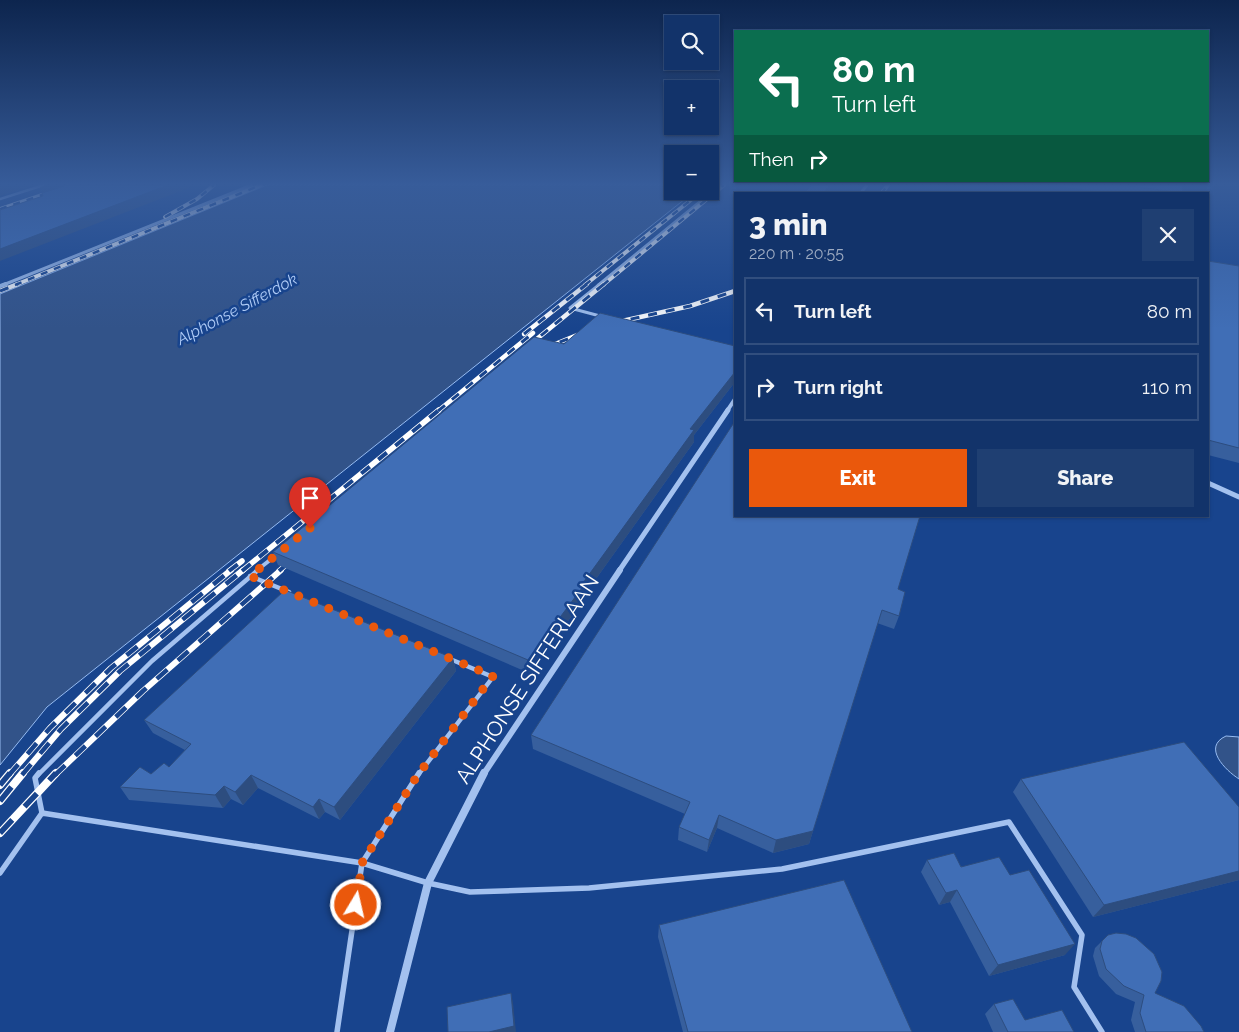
<!DOCTYPE html>
<meta charset="utf-8">
<style>
:root{--surface:#12336a;--page:#1f3f72;--text:#f1f3f6;--muted:#9caac1;--line:#314e7e;--accent:#ea580c}
body{margin:0;font-family:Raleway,sans-serif;background:var(--page);color:var(--text);height:100vh;display:flex;flex-direction:column;font-size:19px;white-space:nowrap}
*{box-sizing:border-box;margin:0}
p{font-size:16px;color:var(--muted)}
.icon{flex:none;width:28px;height:28px;fill:none;stroke:currentColor;stroke-width:2;stroke-linecap:round;stroke-linejoin:round}
.map{position:relative;flex:1;overflow:hidden}
.drawer{position:absolute;left:734px;top:192px;width:475px;height:325px;display:flex;flex-direction:column;background:var(--surface);border-radius:0px;box-shadow:0 1px 4px #0004,0 0 0 1px var(--line)}
.drawer>*{flex:none}
.banner{position:absolute;left:734px;top:30px;width:475px;height:152px;border-radius:0px;box-shadow:0 1px 4px #0004,0 0 0 1px var(--line);background:#0b6e4f;color:#fff;overflow:hidden}
.controls{position:absolute;left:664px;top:15px;display:grid;gap:10px}
.controls a{display:grid;place-items:center;width:55px;height:55px;border-radius:0px;background:var(--surface);box-shadow:0 1px 4px #0004,0 0 0 1px var(--line);font-size:25px}
.pin{position:absolute;display:grid;place-items:center;width:42px;height:42px;color:#fff;margin:-51px -21px;border-radius:50% 50% 50% 0;rotate:-45deg;box-shadow:0 0 5px #0007}
.pin .icon{rotate:45deg}
.me{position:absolute;width:55px;margin:-28px;rotate:9deg;stroke-linejoin:round;filter:drop-shadow(0 0 4px #0008)}
.turn{display:flex;align-items:center;gap:18px;height:105px;padding:0 15px;font-size:22px}
.turn .icon{width:65px;height:65px;stroke-width:2.5}
.turn b{display:block;font-size:35px;line-height:42px}
.then{display:flex;align-items:center;height:48px;padding:0 15px;background:#0003;gap:10px;font-size:19px}
.round{display:grid;place-items:center;flex:none;width:52px;height:52px;border-radius:0px;background:var(--page)}
.summary{display:flex;align-items:center;justify-content:space-between;height:85px;padding:0 15px}
h1{font-size:30px;font-weight:800;line-height:38px}
.cta{display:flex;gap:10px;margin-top:auto;padding:10px 15px}
.cta a{flex:1;height:58px;border-radius:0px;background:var(--accent);color:#fff;font-size:20px;font-weight:800;line-height:58px;text-align:center}
.cta a+a{background:var(--page);color:var(--text)}
ul{padding:0;list-style:none}
li{display:flex;align-items:center;gap:15px;height:68px;margin:0 10px 8px;padding:0 5px;border:2px solid var(--line);border-radius:0px}
li div{flex:1}
li b{display:block;font-size:19px}
li em{font-style:normal}
.map>svg:first-child{display:block}
.water{fill:#325389;stroke:#96bbf1}
.lines{fill:none;stroke-linecap:round;stroke-linejoin:round}
.service-far4{stroke:#a3c1ef;stroke-width:2.5}
.service-far3{stroke:#a3c1ef;stroke-width:3}
.service-far2{stroke:#a3c1ef;stroke-width:4}
.service-far1{stroke:#a3c1ef;stroke-width:4.5}
.service{stroke:#a3c1ef;stroke-width:5.5}
.minor-far4{stroke:#a3c1ef;stroke-width:3}
.minor-far3{stroke:#a3c1ef;stroke-width:4}
.minor-far2{stroke:#a3c1ef;stroke-width:5}
.minor-far1{stroke:#a3c1ef;stroke-width:6}
.minor{stroke:#a3c1ef;stroke-width:8}
.rail-far4-casing{stroke:#fff;stroke-width:4}
.rail-far3-casing{stroke:#fff;stroke-width:4.5}
.rail-far2-casing{stroke:#fff;stroke-width:5.5}
.rail-far1-casing{stroke:#fff;stroke-width:6}
.rail-casing{stroke:#fff;stroke-width:8}
.rail-far4{stroke:#18448d;stroke-width:2.5;stroke-dasharray:7;stroke-linecap:butt}
.rail-far3{stroke:#18448d;stroke-width:3;stroke-dasharray:9;stroke-linecap:butt}
.rail-far2{stroke:#18448d;stroke-width:4;stroke-dasharray:11;stroke-linecap:butt}
.rail-far1{stroke:#18448d;stroke-width:4.5;stroke-dasharray:14;stroke-linecap:butt}
.rail{stroke:#18448d;stroke-width:5.5;stroke-dasharray:18;stroke-linecap:butt}
.wall{fill:#375f9d}
.shaded-wall{fill:#2d4d7f}
.building{fill:#406eb6;stroke:#2d4d7f}
.route{stroke:#ea580c;stroke-width:9;stroke-dasharray:0 16.2}
.labels{text-anchor:middle;dominant-baseline:central;stroke-width:5;stroke-linejoin:round;paint-order:stroke}
.far-water-label{font-size:16px;font-style:italic;fill:#afcbf6;stroke:#18448d}
.near-street-label{font-size:21px;fill:#fff;stroke:#18448d}
</style>
<div class="map">
<svg width="1239" height="1032" viewBox="0 0 1239 1032">
<rect width="100%" height="100%" fill="#18448d"/>
<g class="water">
<polygon points="267,185 672,185 672,191 695,191 47,707 0,765 0,294"/>
<path d="M1226 736 1239 737V779C1225 770 1202 747 1226 736Z"/>
</g>
<g class="lines">
<g class="service-far4">
<polyline points="0,199 44,185"/>
<polyline points="598,285 720,185"/>
</g>
<polyline class="service-far3" points="600,284 570,308 600,316"/>
<polyline class="service-far2" points="256,571 279,553"/>
<g class="service-far1">
<polyline points="250,576 289,592"/>
<polyline points="38,775 152,661 258,570"/>
<polyline points="418,775 493,677 450,659"/>
</g>
<g class="service">
<polyline points="39,773 35,778 42,813"/>
<polyline points="0,873 42,813 362,863 428,883 470,892 589,888 782,869 1009,822 1082,935 1074,987 1102,1032"/>
<polyline points="337,1032 362,863 419,773"/>
</g>
<g class="minor-far4">
<polyline points="860,194 867,185"/>
<polyline points="3,285 252,185"/>
</g>
<g class="minor-far3">
<polyline points="0,286 6,284"/>
<polyline points="727,411 735,399"/>
</g>
<g class="minor-far2">
<polyline points="1208,483 1239,497"/>
<polyline points="619,571 728,410"/>
</g>
<polyline class="minor-far1" points="483,775 620,570"/>
<polyline class="minor" points="390,1032 428,883 484,773"/>
<g class="rail-far4-casing">
<g id="rail-far4">
<polyline points="881,194 888,185"/>
<polyline points="0,209 72,185"/>
<polyline points="165,217 197,199 214,185"/>
<polyline points="15,285 261,185"/>
<polyline points="585,285 702,191"/>
<polyline points="603,285 724,185"/>
</g>
</g>
<g class="rail-far3-casing">
<g id="rail-far3">
<polyline points="0,291 18,284"/>
<polyline points="613,323 690,306 735,291"/>
<polyline points="524,334 587,284"/>
<polyline points="527,347 604,284"/>
<polyline points="543,349 587,331"/>
<polyline points="438,411 533,333"/>
</g>
</g>
<g class="rail-far2-casing">
<g id="rail-far2">
<polyline points="229,571 242,561"/>
<polyline points="242,571 439,410"/>
<polyline points="279,571 294,558"/>
</g>
</g>
<g class="rail-far1-casing">
<g id="rail-far1">
<polyline points="9,775 50,728 111,668 231,570"/>
<polyline points="22,775 61,729 120,671 243,570"/>
<polyline points="55,775 143,691 281,570"/>
</g>
</g>
<g class="rail-casing">
<g id="rail">
<polyline points="0,785 10,773"/>
<polyline points="0,801 23,773"/>
<polyline points="0,833 56,773"/>
</g>
</g>
<use href="#rail-far4" class="rail-far4"/>
<use href="#rail-far3" class="rail-far3"/>
<use href="#rail-far2" class="rail-far2"/>
<use href="#rail-far1" class="rail-far1"/>
<use href="#rail" class="rail"/>
</g>
<g class="wall">
<polygon points="1053,185 1182,185 1182,194 1115,194"/>
<polygon points="1208,261 1239,266 1239,463 1208,455"/>
<polygon points="564,344 735,346 735,382 694,435 694,442 583,597 583,601 529,673 278,565 273,552"/>
<polygon points="898,589 899,616 894,629 877,623 809,844 773,853 717,828 707,852 678,840 679,827 685,814 533,749 531,735"/>
<polygon points="453,658 456,671 340,820 325,812 319,819 258,788 243,805 231,799 223,808 129,800 120,787 169,767 185,750 153,733 144,720"/>
<polygon points="1021,779 1239,807 1239,880 1093,917 1013,792"/>
<polygon points="927,860 1010,875 1065,955 989,976 950,902 939,905 921,872"/>
<polygon points="659,925 912,1032 683,1032 658,937"/>
<polygon points="1102,941 1155,993 1204,1032 1135,1032 1131,1020 1135,1002 1116,994 1099,976 1093,956 1095,948"/>
<polygon points="994,1004 1025,1020 1074,1032 993,1032 985,1014"/>
</g>
<g class="shaded-wall">
<polygon points="0,185 35,185 0,196"/>
<polygon points="46,185 78,185 44,196 40,187"/>
<polygon points="168,185 196,185 0,261 0,249"/>
<polygon points="830,185 832,185 830,192 829,194 822,194"/>
<polygon points="735,372 735,382 694,435 694,442 583,597 583,601 529,673 528,660 690,429"/>
<polygon points="453,658 456,671 340,820 334,807"/>
<polygon points="251,775 258,788 243,805 235,792"/>
<polygon points="224,786 231,799 223,808 215,795"/>
<polygon points="319,799 325,812 319,819 313,807"/>
<polygon points="719,815 717,828 707,852 709,840"/>
<polygon points="813,831 809,844 773,853 776,840"/>
<polygon points="1239,871 1239,880 1093,917 1104,905"/>
<polygon points="957,890 950,902 939,905 946,893"/>
<polygon points="1075,944 1065,955 989,976 998,965"/>
<polygon points="511,993 513,1003 516,1032 489,1032"/>
</g>
<g class="building">
<polygon points="67,185 168,185 0,249 0,210 43,196 42,193"/>
<polygon points="812,185 830,185 822,194 803,194"/>
<polygon points="1122,185 1182,185 1183,193"/>
<polygon points="792,192 802,194 791,194"/>
<polygon points="1208,261 1239,266 1239,448 1208,440"/>
<polygon points="600,313 735,346 735,372 690,429 694,430 580,587 582,588 528,660 273,552 534,337 564,344"/>
<polygon points="735,421 735,516 920,516 898,589 905,592 899,616 882,610 813,831 776,840 719,815 709,840 679,827 690,802 531,735"/>
<polygon points="285,590 453,658 334,807 319,799 313,807 251,775 235,792 224,786 215,795 120,787 140,767 151,774 164,763 169,767 191,744 144,720"/>
<polygon points="1184,742 1239,807 1239,871 1104,905 1021,779"/>
<polygon points="954,853 961,867 999,857 1010,875 1029,870 1075,944 998,965 957,890 946,893 927,860"/>
<polygon points="844,880 912,1032 688,1032 659,925"/>
<polygon points="1116,933 1126,934 1136,938 1154,954 1162,972 1161,981 1155,993 1184,1006 1201,1026 1204,1032 1146,1032 1140,1013 1144,995 1124,986 1106,969 1100,949 1102,941 1108,935"/>
<polygon points="511,993 514,1026 489,1032 448,1032 447,1007"/>
<polygon points="1013,999 1025,1020 1062,1010 1074,1032 1008,1032 994,1004"/>
</g>
<linearGradient id="sky" x2="0" y2="1"><stop stop-color="#0d254e"/><stop offset="0.56" stop-color="#375c9a"/><stop offset="1" stop-color="#375c9a" stop-opacity="0"/></linearGradient>
<rect width="1239" height="329" fill="url(#sky)"/>
<g class="lines">
<polyline class="route" points="310,528 250,576 493,676 417,776 362,863 356,905"/>
</g>
<g class="labels">
<g class="far-water-label">
<text transform="translate(237 309) rotate(-28)">Alphonse Sifferdok</text>
</g>
<g class="near-street-label">
<text transform="translate(527 679) rotate(-57)">ALPHONSE SIFFERLAAN</text>
</g>
</g>
</svg>
<div class="controls">
<a><svg class="icon" aria-label="search" viewBox="0 0 24 24"><circle cx="10" cy="10" r="6"/><path d="M15 15l6 6"/></svg></a>
<a>+</a>
<a>−</a>
</div>
<div class="pin" style="left:310px;top:528px;background:#d93025"><svg class="icon" aria-label="arrive" viewBox="0 0 24 24"><path d="M6 21V4h12l-3 4 3 4H6"/></svg></div>
<svg class="me" style="left:356px;top:905px" viewBox="-20 -20 40 40"><circle r="17" fill="#ea580c" stroke="#fff" stroke-width="3"/><path d="M0-11L8 9 0 5-8 9z" fill="#fff"/></svg>
<div class="banner">
<div class="turn"><svg class="icon" aria-label="left" viewBox="0 0 24 24"><path d="M17 20v-9H6M10 6l-5 5 5 5"/></svg><div><b>80 m</b>Turn left</div></div>
<div class="then">Then<svg class="icon" aria-label="right" viewBox="0 0 24 24"><path d="M7 20v-9h11M14 6l5 5-5 5"/></svg></div>
</div>
<section class="drawer">
<div class="summary"><div><h1>3 min</h1><p>220 m · 20:55</p></div><a class="round"><svg class="icon" aria-label="close" viewBox="0 0 24 24"><path d="M6 6l12 12M18 6L6 18"/></svg></a></div>
<ul>
<li><svg class="icon" aria-label="left" viewBox="0 0 24 24"><path d="M17 20v-9H6M10 6l-5 5 5 5"/></svg><div><b>Turn left</b></div><em>80 m</em></li>
<li><svg class="icon" aria-label="right" viewBox="0 0 24 24"><path d="M7 20v-9h11M14 6l5 5-5 5"/></svg><div><b>Turn right</b></div><em>110 m</em></li>
</ul>
<div class="cta"><a>Exit</a><a>Share</a></div>
</section>
</div>
